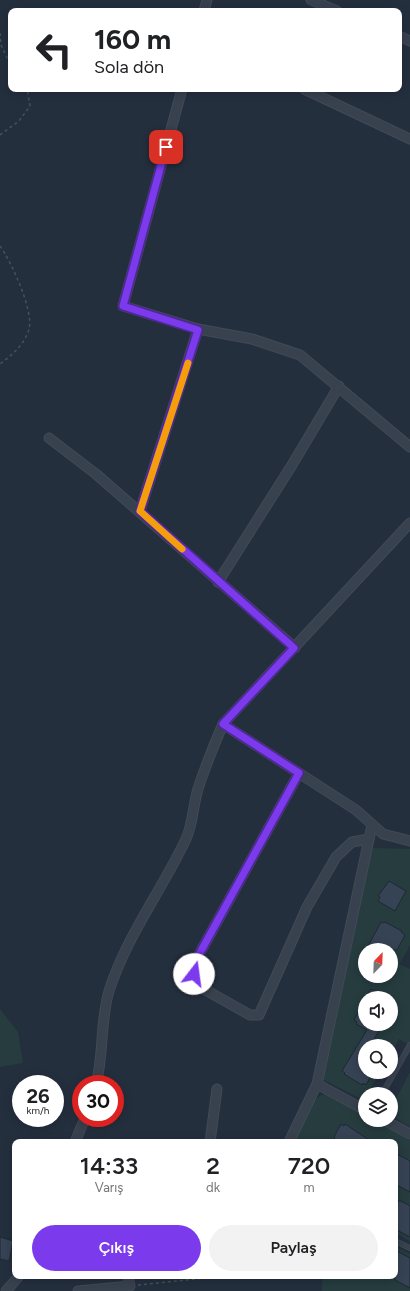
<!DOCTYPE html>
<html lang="tr">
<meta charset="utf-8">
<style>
:root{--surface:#fff;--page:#f2f2f2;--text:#202124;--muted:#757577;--accent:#7c3aed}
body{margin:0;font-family:Figtree,sans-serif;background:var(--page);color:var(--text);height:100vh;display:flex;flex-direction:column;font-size:15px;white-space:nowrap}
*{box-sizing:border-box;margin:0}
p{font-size:13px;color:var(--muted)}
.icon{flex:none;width:22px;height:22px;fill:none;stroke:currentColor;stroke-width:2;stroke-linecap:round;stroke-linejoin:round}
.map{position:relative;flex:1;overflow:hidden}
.drawer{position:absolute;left:12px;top:1139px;width:386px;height:140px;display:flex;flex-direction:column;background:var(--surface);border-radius:8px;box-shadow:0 2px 10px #0003}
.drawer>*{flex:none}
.top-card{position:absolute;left:8px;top:8px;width:394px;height:84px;border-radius:8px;box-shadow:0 2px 10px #0003;background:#fff;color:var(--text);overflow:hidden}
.needle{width:26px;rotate:23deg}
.tools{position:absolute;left:358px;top:943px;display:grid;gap:8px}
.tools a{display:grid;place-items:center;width:40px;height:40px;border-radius:50%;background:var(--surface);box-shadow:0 2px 10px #0003;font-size:20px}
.speed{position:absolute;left:12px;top:1075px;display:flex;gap:8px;font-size:20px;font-weight:700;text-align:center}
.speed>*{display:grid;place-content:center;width:52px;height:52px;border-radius:50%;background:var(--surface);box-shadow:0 2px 10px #0003;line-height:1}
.speed small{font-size:10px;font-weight:400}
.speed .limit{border:6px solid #d22;background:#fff;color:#111}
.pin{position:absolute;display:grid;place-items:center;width:34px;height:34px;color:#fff;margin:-17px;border-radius:8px;box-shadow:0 2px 6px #0006}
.me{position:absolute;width:44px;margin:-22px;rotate:15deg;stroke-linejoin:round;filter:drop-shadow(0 0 3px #0008)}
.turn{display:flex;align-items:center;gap:14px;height:84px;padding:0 20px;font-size:18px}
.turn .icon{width:52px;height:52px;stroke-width:2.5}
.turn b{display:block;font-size:28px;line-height:34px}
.eta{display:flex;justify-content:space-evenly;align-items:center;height:68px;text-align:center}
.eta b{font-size:24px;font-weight:600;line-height:28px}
.cta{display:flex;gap:8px;margin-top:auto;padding:8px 20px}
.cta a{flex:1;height:46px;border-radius:24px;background:var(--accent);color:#fff;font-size:16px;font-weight:600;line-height:46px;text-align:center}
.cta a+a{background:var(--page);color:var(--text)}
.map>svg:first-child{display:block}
.green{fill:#263c3f;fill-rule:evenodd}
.building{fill:#364354;stroke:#1f2835}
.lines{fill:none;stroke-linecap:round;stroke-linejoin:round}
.service-casing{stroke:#414a57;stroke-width:6}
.minor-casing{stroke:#414a57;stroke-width:11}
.path{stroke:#3f5557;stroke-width:1.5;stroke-dasharray:3 3;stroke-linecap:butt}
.service{stroke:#38414e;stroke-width:4.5}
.minor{stroke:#38414e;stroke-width:9}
.route-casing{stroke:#51269a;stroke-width:10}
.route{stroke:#7c3aed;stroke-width:7}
.slow{stroke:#f59e0b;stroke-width:7}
</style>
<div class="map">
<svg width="410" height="1291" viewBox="0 0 410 1291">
<rect width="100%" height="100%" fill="#242f3e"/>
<g class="green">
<path d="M371 848 410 849V945L400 964 410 969V1045L399 1039 391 1053V1046H365V1072H380L371 1087 379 1090 377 1094H365V1101L322 1079ZM365 950H391V976H365ZM365 998H391V1024H365Z"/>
<polygon points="0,1009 18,1032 23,1063 0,1067"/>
<polygon points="410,1072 410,1127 391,1115 391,1096 396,1099"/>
<path d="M325 1094 365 1115V1120H374L410 1140V1241L395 1233V1142H376L369 1138 367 1142H294C301 1127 308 1098 325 1094Z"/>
<polygon points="395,1246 410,1254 410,1291 322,1291 322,1276 395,1276"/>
</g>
<g class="building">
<polygon points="389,881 406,891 395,911 378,901 380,897 378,896"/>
<polygon points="381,922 383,923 385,922 402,931 401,932 405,935 397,950 366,950"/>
<polygon points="371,989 388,998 366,998"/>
<polygon points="365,1000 365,1024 383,1024 370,1046 365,1046 365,1072 373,1072 366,1085 363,1083 362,1085 344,1074 345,1073 342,1071 367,1030 356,1024 357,1022 354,1020"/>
<polygon points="341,1124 344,1126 345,1124 372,1142 333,1142 335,1138 334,1137"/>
<polygon points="395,1153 410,1161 410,1192 395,1184"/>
<polygon points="399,1200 410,1206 410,1237 395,1229 395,1201 398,1203"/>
<polygon points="0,1237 13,1241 9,1261 0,1259"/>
<polygon points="395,1250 410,1258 410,1288 395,1280"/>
</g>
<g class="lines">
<g class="service-casing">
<g id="service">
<polyline points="382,1094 410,1045"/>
<polyline points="395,1241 410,1248"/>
</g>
</g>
<g class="minor-casing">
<g id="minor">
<polyline points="311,0 337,11"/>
<polyline points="204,11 207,0"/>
<polyline points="399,36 410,41"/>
<polyline points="182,89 123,306 198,329"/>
<polyline points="304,89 410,139"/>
<polyline points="49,438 96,474 295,648"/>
<polyline points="140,511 198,329 252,339 300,355 410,447"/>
<polyline points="218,582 292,465 339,386"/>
<polyline points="223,724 356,810 383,834 410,841"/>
<polyline points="299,773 196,960 194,974 202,988 250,1015 259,1015 307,907 336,857 352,842 369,839"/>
<path d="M96 1084C104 1054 100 1021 109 991 126 937 162 890 186 839 193 824 193 805 198 789 205 767 214 745 223 724L410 523"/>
<polyline points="317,1084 365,1110"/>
<polyline points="384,1120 410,1134"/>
<polyline points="75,1142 85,1118"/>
<polyline points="210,1142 217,1089"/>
<polyline points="289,1142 317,1084 372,825"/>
<polyline points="6,1291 19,1276"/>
<polyline points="78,1291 130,1286 128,1276"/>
</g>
</g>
<g class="path">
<polyline points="0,33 1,45 11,66"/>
<polyline points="0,135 19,121 30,106 27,89"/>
<path d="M0 246C11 261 34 311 29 329 25 344 12 355 0 364"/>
<polyline points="138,1285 225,1276"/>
</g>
<use href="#service" class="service"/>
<use href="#minor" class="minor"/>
</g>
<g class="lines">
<g class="route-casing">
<polyline id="route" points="166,147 123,306 198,330 140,511 294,648 223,724 299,773 196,960 194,974"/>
</g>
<use href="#route" class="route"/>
<polyline class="slow" points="182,549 140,511 188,363"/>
</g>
</svg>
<div class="tools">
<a><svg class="needle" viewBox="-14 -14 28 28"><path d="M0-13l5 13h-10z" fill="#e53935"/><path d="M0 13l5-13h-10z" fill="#757577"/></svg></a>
<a><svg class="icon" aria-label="sound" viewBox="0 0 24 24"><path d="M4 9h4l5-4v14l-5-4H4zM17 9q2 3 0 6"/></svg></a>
<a><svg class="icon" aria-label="search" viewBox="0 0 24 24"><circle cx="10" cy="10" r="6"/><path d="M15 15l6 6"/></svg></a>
<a><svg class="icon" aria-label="layers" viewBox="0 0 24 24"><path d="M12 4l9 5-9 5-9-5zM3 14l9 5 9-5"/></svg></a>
</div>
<div class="speed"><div>26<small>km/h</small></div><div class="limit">30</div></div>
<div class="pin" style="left:166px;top:147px;background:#d93025"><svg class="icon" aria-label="arrive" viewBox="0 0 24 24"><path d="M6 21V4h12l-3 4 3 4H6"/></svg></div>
<svg class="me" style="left:194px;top:974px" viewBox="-20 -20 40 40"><circle r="19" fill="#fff"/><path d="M0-13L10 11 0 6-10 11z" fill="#7c3aed"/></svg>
<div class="top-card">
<div class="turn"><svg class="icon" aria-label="left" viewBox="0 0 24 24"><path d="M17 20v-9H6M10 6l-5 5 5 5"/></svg><div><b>160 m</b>Sola dön</div></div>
</div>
<section class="drawer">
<div class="eta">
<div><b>14:33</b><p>Varış</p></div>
<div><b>2</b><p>dk</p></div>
<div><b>720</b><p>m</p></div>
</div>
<div class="cta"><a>Çıkış</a><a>Paylaş</a></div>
</section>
</div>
